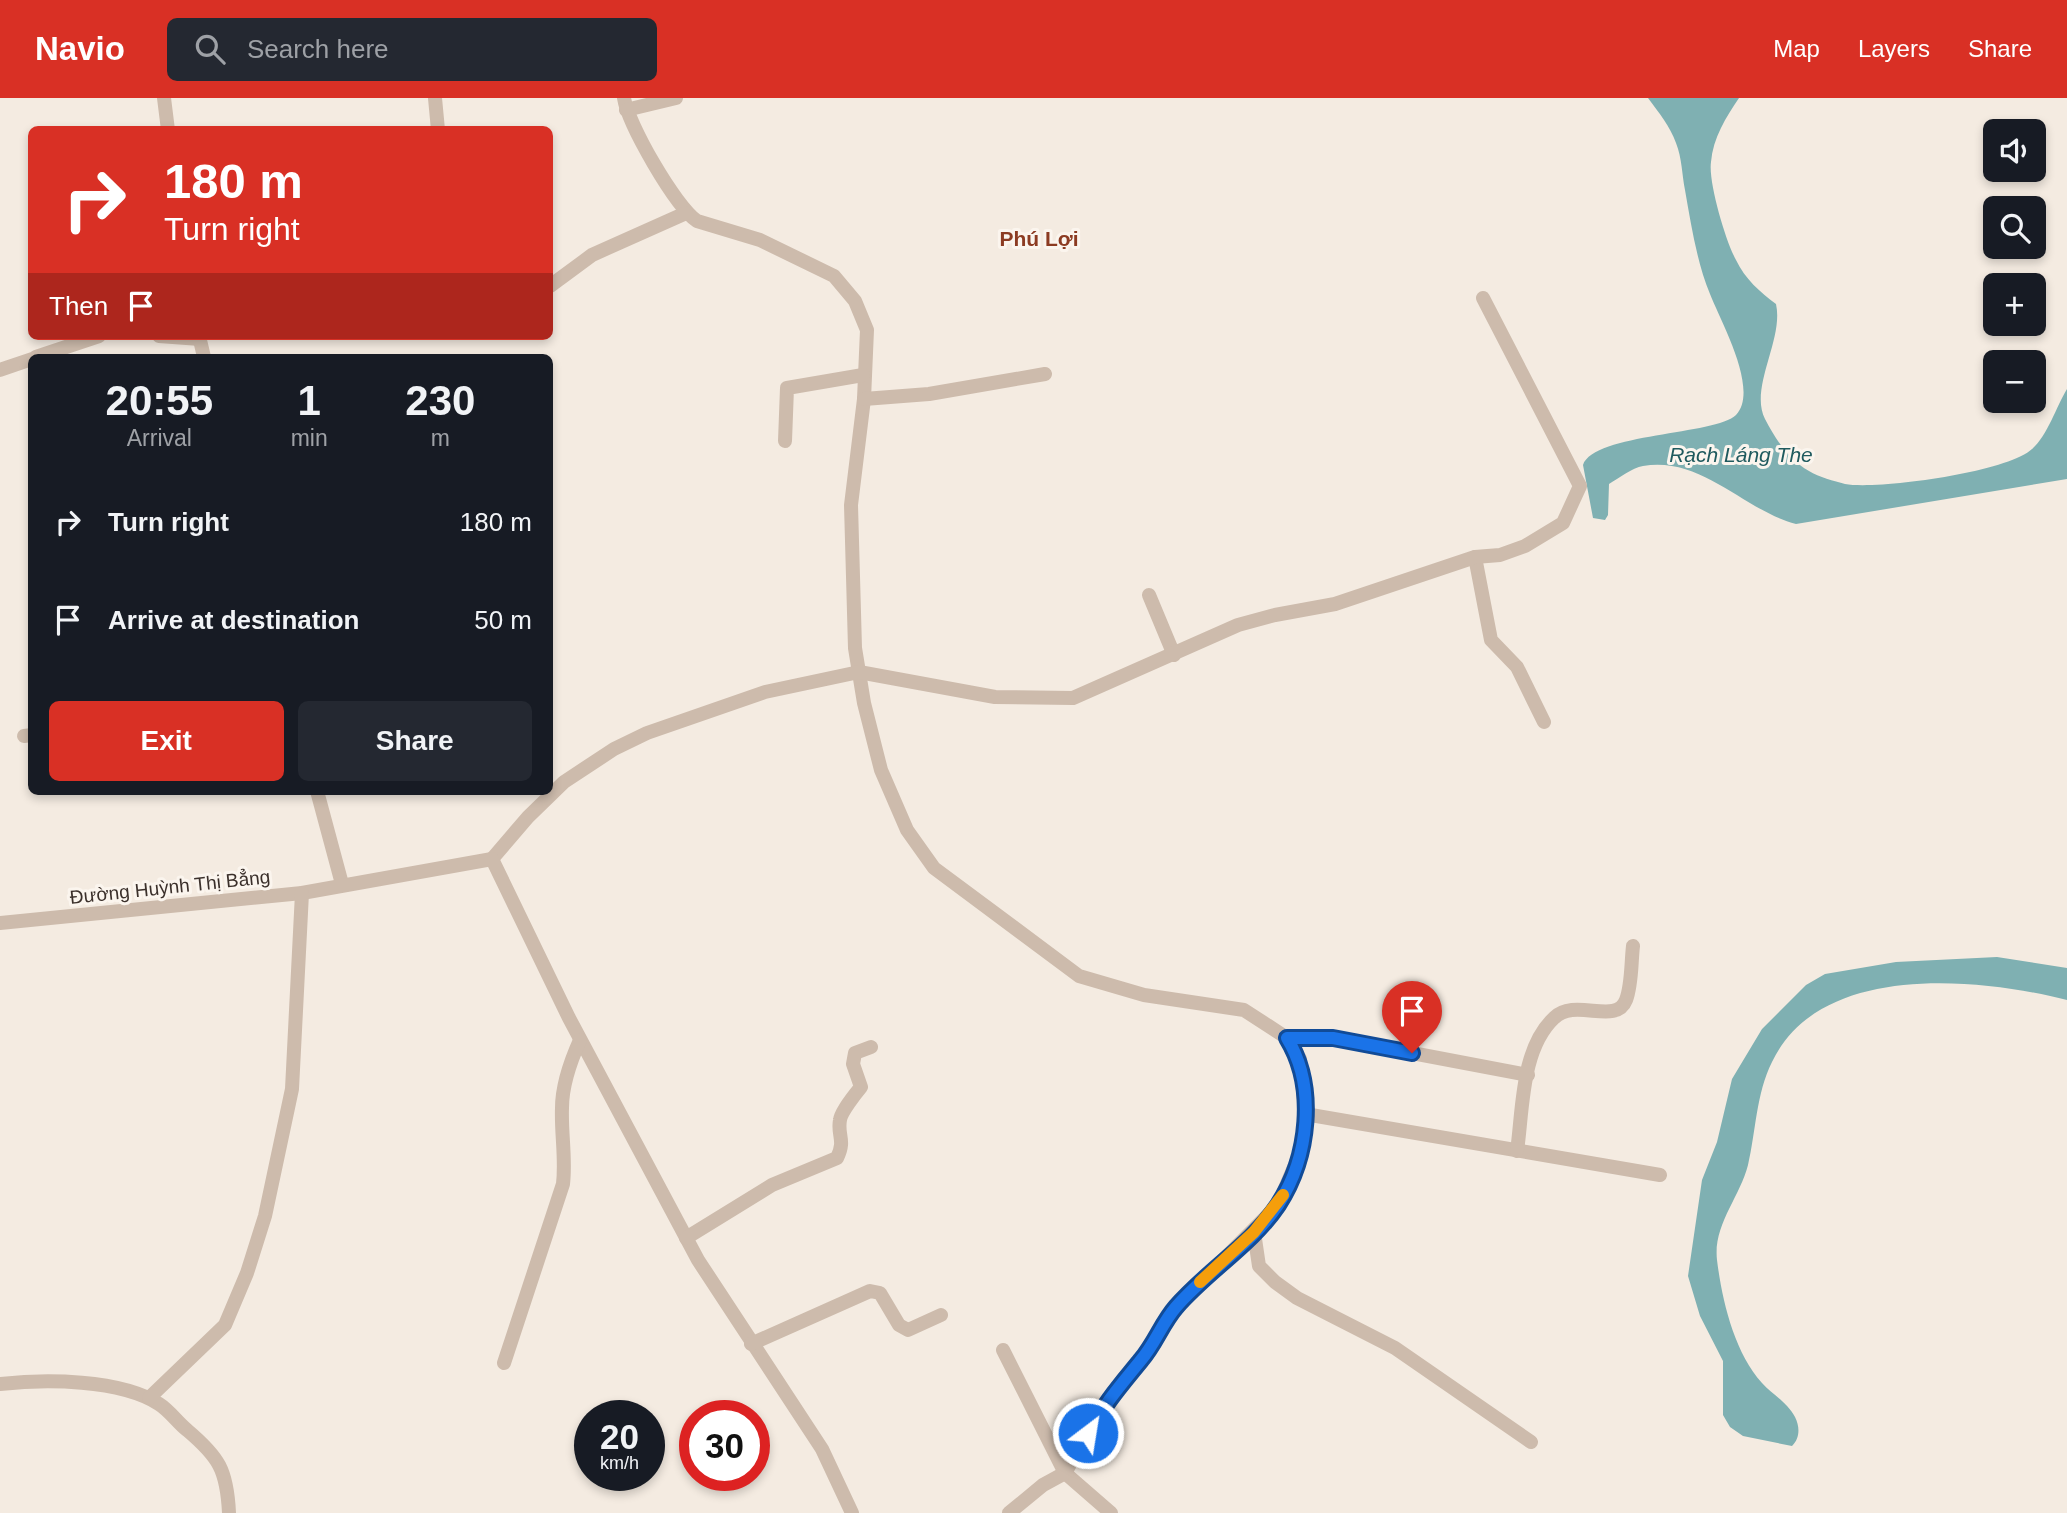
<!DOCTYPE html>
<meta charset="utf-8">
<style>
:root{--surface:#171b24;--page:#242831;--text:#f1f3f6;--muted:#9ea1a6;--accent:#d93025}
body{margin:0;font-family:Helvetica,sans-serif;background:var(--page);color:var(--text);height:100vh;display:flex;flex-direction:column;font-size:26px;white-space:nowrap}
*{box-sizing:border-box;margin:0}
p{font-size:23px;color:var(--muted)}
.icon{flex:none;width:38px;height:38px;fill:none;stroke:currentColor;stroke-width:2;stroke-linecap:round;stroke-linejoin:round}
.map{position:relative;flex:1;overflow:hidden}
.panel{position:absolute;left:28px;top:256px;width:525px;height:441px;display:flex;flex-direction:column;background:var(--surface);border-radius:10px;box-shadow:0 4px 10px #0003}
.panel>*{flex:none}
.hud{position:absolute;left:28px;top:28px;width:525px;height:214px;border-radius:10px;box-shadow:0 4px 10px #0003;background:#d93025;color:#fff;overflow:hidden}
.controls{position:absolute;left:1983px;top:21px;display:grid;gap:14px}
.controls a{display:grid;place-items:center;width:63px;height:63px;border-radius:10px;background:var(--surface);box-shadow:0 4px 10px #0003;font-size:35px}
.speed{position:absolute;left:574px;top:1302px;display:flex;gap:14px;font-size:35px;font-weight:700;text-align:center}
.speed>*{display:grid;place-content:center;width:91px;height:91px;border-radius:50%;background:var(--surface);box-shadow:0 4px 10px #0003;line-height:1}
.speed small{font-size:18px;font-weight:400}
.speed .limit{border:10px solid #d22;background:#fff;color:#111}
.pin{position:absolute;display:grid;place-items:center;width:60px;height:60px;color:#fff;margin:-72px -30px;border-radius:50% 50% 50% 0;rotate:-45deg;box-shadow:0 0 7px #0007}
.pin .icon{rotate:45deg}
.me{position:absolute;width:77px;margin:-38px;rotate:31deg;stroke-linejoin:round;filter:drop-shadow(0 0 5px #0008)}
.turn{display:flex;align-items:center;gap:24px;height:147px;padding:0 21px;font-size:32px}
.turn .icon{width:91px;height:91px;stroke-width:2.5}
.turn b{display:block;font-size:49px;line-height:60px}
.then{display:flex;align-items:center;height:66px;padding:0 21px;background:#0003;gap:14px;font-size:26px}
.eta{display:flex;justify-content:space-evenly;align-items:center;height:119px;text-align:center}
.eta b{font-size:42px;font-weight:800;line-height:49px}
.action{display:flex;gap:14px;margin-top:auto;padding:14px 21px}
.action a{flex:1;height:80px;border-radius:10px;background:var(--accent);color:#fff;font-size:28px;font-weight:800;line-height:80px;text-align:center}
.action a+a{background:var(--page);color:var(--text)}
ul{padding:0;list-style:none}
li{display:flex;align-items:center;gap:21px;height:98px;padding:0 21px}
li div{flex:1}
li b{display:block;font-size:26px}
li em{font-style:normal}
header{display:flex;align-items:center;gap:42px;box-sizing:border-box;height:98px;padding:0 35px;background:var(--accent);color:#fff}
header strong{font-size:33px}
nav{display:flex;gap:38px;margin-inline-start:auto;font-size:24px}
.search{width:490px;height:63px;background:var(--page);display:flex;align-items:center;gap:18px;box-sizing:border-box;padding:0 24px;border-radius:10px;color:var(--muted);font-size:26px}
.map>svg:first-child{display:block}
.water{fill:#7fb0b2}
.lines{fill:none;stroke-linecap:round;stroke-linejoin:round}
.street{stroke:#cdbbac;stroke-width:14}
.route-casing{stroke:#114b97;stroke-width:18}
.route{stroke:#1a73e8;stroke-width:12}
.slow{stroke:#f59e0b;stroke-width:12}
.labels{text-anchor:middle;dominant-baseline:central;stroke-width:6;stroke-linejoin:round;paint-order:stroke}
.street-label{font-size:19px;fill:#3b302b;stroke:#fbf5ee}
.neighbourhood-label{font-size:21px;font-weight:bold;fill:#8c3b22;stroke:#fbf5ee}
.water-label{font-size:21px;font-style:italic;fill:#1f5a5e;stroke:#fbf5ee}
</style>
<header>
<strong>Navio</strong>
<div class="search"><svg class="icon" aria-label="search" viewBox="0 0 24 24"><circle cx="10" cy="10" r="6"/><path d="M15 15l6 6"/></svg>Search here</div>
<nav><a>Map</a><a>Layers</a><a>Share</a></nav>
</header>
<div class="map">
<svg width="2067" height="1415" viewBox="0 0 2067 1415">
<rect width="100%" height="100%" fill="#f4ebe1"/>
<g class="water">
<path d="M1648 0H1739C1726 19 1713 40 1711 64 1708 84 1726 144 1736 162 1745 181 1760 194 1776 206 1784 241 1749 290 1765 321 1776 342 1789 362 1809 373 1819 379 1834 383 1845 386 1878 392 2008 374 2032 351 2048 337 2056 309 2067 291V381L1796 426C1743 412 1702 358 1643 368 1632 370 1619 380 1609 386L1608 417 1605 422 1593 420 1583 367C1594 335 1716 337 1736 317 1760 292 1720 222 1710 196 1697 165 1691 126 1685 92 1682 77 1682 60 1676 45 1670 28 1659 15 1648 0Z"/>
<path d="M1997 859 2067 870V902C1980 880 1820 863 1772 964 1756 996 1756 1033 1748 1067 1740 1099 1713 1127 1717 1162 1722 1202 1734 1254 1762 1285 1773 1297 1787 1304 1795 1319 1800 1329 1800 1340 1792 1348L1743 1338 1730 1329 1723 1317V1263L1700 1218 1688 1178 1702 1082 1717 1044 1732 981 1762 931 1806 887 1825 876 1896 864Z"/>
</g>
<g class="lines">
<g class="street">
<polyline points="164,0 168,32"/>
<polyline points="435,0 438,32"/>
<path d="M624 0C628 26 675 108 697 123L760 142 834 178 855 203 867 232 864 301 851 407 855 550 864 605 881 672 907 732 934 770 1079 878 1144 897 1244 912 1287 940H1333L1528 977"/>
<polyline points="626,12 676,0"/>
<polyline points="550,188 592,157 686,115"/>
<polyline points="159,238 200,241"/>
<polyline points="199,238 204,259"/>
<polyline points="36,259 99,238"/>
<polyline points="0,272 32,261"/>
<polyline points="864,301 929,296 1045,276"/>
<polyline points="785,343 787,290 863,277"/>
<polyline points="1475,459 1491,542 1517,569 1544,624"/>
<polyline points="1149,497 1174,557"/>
<polyline points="24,638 32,637"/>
<polyline points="317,693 342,786"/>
<polyline points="492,761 528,719 564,684 614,651 647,635 765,594 859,574 995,599 1073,600 1238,527 1275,517 1335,506 1475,459 1500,457 1525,448 1563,425 1580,388 1483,200"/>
<polyline points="0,825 302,795 492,761 569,920 698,1162 822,1351 852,1415"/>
<polyline points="1305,1016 1660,1077"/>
<path d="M1517 1053C1523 1011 1521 951 1554 920 1575 899 1616 928 1626 902 1632 886 1631 865 1633 848"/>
<polyline points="1254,1134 1259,1168 1275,1184 1297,1200 1395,1250 1531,1344"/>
<path d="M686 1140 772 1087 837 1060C846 1042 837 1037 840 1022 841 1014 856 995 861 989L853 966 855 955 871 949"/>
<polyline points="751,1246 870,1193 880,1195 899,1227 908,1232 941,1217"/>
<polyline points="1003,1252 1065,1375 1111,1415"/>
<path d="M504 1265 563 1086C566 1060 561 1036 562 1010 562 988 571 962 580 942"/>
<path d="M0 1286C45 1281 120 1281 159 1306 170 1313 177 1324 187 1332 219 1359 227 1372 229 1415"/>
<polyline points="149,1300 225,1227 247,1175 265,1118 292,991 302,795"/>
<polyline points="1009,1415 1043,1387 1065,1375 1099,1315 1123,1281 1142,1262 1174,1211 1278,1107 1303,1048 1305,1016 1300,961 1287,940"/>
</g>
</g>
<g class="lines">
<g class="route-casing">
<path id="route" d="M1088 1335C1105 1305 1120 1288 1141 1262 1155 1246 1162 1225 1176 1209 1207 1173 1252 1146 1278 1107 1309 1059 1317 989 1287 940H1333L1412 955"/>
</g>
<use href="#route" class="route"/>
<polyline class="slow" points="1200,1184 1254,1134 1283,1097"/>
</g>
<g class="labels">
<g class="street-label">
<text transform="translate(170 789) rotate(-6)">Đường Huỳnh Thị Bẳng</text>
</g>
<g class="neighbourhood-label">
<text x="1039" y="140">Phú Lợi</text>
</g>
<g class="water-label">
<text x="1741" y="356">Rạch Láng The</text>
</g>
</g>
</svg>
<div class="controls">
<a><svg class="icon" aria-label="sound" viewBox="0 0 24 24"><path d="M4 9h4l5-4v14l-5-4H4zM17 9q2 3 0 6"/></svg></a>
<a><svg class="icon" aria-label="search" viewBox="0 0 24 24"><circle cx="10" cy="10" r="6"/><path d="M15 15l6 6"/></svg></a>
<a>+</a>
<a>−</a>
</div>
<div class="speed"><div>20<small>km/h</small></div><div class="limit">30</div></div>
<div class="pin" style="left:1412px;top:955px;background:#d93025"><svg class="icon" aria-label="arrive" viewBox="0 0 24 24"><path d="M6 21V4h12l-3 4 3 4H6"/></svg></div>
<svg class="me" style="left:1088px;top:1335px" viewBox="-20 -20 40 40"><circle r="17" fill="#1a73e8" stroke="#fff" stroke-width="3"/><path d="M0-11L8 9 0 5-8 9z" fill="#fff"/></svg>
<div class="hud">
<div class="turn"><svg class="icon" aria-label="right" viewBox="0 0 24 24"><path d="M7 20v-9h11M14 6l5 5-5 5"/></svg><div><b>180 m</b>Turn right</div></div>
<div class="then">Then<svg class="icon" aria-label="arrive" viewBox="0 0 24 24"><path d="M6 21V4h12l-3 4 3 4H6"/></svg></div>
</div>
<section class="panel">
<div class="eta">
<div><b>20:55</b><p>Arrival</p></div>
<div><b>1</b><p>min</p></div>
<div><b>230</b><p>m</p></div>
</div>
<ul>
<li><svg class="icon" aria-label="right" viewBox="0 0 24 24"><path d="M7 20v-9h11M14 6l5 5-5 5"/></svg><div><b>Turn right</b></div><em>180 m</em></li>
<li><svg class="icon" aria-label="arrive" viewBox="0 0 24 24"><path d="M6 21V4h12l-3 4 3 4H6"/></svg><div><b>Arrive at destination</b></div><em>50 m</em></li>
</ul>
<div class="action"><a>Exit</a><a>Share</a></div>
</section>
</div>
